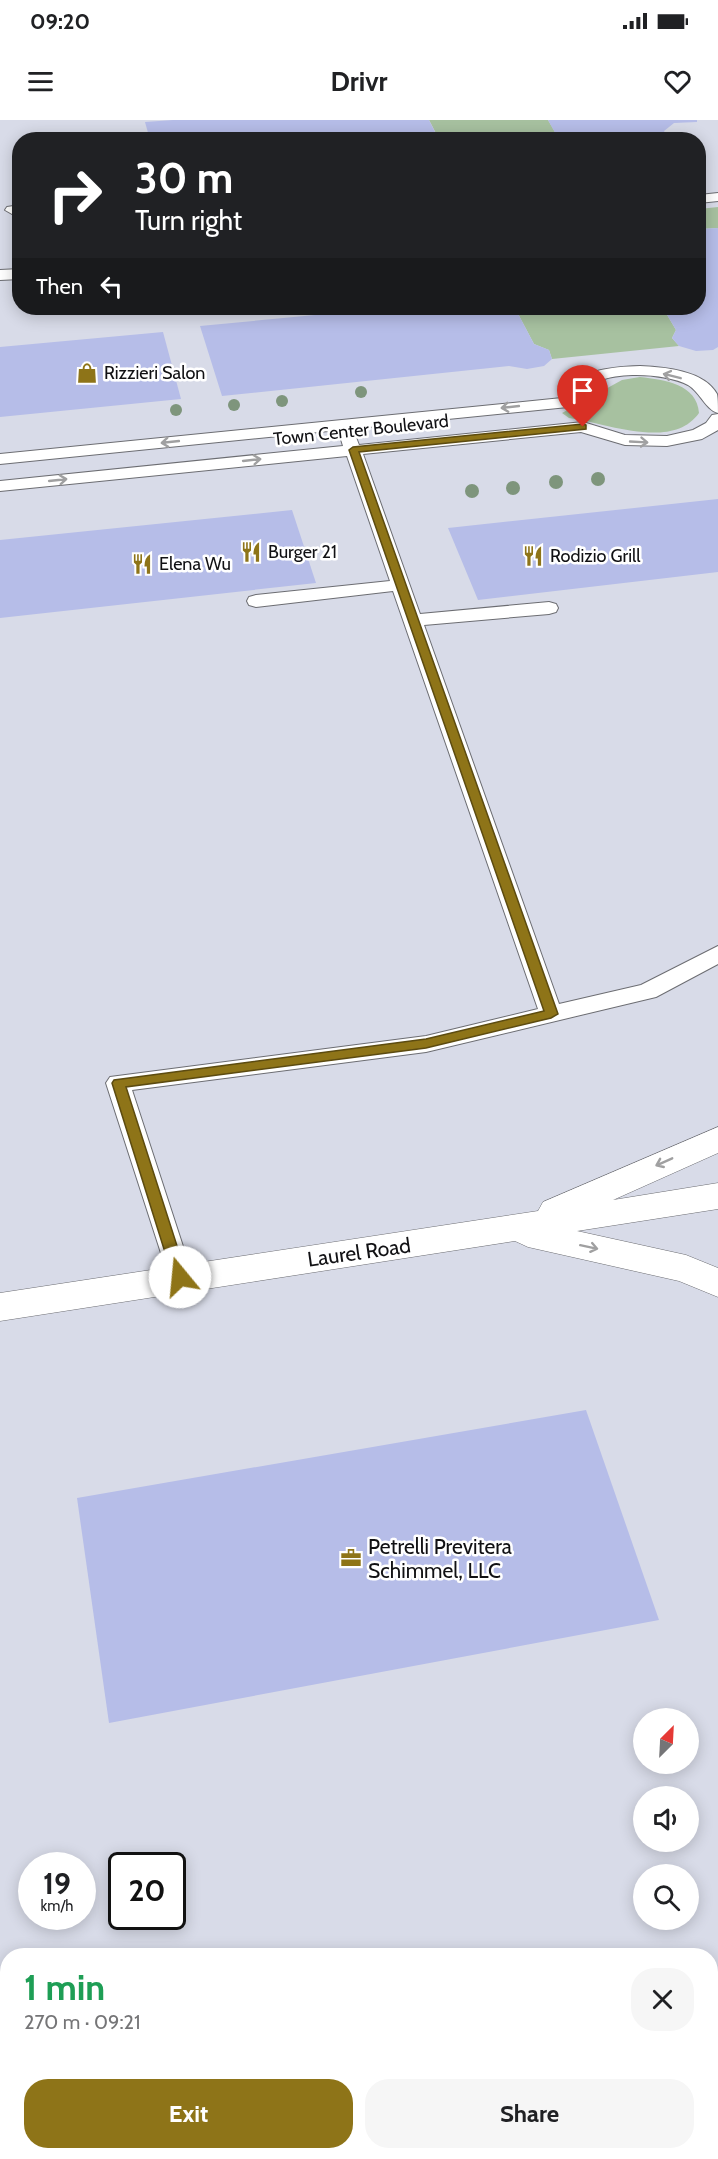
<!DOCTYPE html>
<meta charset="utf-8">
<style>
:root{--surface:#fff;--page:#f6f6f6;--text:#202124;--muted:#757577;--accent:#8e7418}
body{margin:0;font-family:Cabin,sans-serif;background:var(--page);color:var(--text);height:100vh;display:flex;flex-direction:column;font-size:22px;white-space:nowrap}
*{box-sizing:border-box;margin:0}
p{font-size:20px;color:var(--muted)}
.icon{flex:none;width:33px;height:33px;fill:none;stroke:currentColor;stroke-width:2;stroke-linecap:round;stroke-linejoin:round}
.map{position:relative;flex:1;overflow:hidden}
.panel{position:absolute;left:0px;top:1828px;width:718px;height:212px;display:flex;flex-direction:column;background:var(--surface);border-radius:24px 24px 0 0;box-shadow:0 3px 15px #0003}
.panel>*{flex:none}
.hud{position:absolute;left:12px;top:12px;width:694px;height:183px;border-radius:24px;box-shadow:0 3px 15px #0003;background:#202124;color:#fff;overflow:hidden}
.needle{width:39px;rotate:24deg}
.buttons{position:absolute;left:633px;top:1588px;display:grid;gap:12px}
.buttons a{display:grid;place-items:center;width:66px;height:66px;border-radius:50%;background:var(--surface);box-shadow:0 3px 15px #0003;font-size:30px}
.speed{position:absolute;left:18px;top:1732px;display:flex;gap:12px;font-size:30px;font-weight:700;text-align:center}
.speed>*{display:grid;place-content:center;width:78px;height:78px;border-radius:50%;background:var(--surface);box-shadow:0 3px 15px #0003;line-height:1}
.speed small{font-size:15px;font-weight:400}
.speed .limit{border:3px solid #111;border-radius:9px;background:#fff;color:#111}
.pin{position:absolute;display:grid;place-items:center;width:51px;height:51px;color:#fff;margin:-62px -26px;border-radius:50% 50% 50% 0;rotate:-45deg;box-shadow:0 0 6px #0007}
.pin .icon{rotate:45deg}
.me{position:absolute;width:66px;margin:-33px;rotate:343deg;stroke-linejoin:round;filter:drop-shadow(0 0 4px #0008)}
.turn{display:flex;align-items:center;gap:21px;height:126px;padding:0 24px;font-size:27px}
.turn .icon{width:78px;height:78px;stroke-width:2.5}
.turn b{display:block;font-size:42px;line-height:51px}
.then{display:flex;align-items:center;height:57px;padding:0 24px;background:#0003;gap:12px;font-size:22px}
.round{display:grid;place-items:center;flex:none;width:63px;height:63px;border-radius:24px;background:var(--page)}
.overview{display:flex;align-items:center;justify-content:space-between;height:102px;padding:0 24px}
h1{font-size:36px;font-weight:700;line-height:45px;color:#1e9e55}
.cta{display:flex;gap:12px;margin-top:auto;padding:12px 24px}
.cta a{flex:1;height:69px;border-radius:24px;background:var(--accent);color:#fff;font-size:24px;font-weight:700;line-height:69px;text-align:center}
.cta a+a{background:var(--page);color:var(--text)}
.status{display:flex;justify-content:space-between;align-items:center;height:42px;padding:0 30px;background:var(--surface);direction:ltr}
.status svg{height:16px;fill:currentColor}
header{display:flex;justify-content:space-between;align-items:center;height:78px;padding:0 24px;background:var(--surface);font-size:27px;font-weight:700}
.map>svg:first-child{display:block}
.built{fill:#d8dbe8;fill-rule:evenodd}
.green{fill:#a7c1a0}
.building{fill:#b6bde8}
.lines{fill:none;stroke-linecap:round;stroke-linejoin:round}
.lane-casing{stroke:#6c6d72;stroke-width:2}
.secondary-casing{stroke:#6c6d72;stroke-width:1}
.lane{fill:#fff;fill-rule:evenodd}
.secondary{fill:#fff;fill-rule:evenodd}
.tree{fill:#7e957c}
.oneway{stroke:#a0a0a1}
.route{fill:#8e7418;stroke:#5c4b10;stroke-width:1.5}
.labels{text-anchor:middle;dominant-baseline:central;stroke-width:5;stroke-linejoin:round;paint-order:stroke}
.far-poi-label{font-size:18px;fill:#111114;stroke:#fff;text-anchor:start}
.far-street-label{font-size:18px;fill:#111114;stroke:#fff}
.street-label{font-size:21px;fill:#111114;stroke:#fff}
.poi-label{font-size:21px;fill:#111114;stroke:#fff;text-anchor:start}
</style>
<div class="status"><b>09:20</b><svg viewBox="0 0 49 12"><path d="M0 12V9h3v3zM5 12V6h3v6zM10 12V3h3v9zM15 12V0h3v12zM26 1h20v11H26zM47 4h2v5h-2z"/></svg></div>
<header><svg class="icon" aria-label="menu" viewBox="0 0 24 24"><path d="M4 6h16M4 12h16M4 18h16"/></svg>Drivr<svg class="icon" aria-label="heart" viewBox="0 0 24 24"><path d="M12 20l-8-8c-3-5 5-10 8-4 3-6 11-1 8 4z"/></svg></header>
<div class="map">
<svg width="718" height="2039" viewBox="0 0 718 2039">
<rect width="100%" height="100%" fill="#e5e6ed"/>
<path class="built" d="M0 0H718V2039H0ZM20 20H699V188H20ZM644 1599H688V1644H644ZM644 1677H688V1722H644ZM32 1746H82V1797H32ZM122 1746H172V1797H122ZM644 1755H688V1800H644ZM8 1836H711V2032H8Z"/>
<g class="green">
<polygon points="429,0 548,0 559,19 439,19"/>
<polygon points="718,87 718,108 699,109 699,89"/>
<polygon points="515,188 663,188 676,210 672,218 679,226 552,239 549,230 534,224"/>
<path d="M640 257C665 260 697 264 699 293 672 331 607 303 569 298L562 293 622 260Z"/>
</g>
<g class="building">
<polygon points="173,0 429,0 439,20 150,20 145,2"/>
<polygon points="548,0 697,0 697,2 674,3 664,11 669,20 559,20"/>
<polygon points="718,108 718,227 713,230 696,231 679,226 672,218 676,210 663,188 699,188 699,109"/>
<polygon points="389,188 515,188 534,224 549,230 552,239 544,246 527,249 509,246 222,276 200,206"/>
<polygon points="163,212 181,279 0,297 0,227"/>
<polygon points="718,379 718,452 478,480 448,408"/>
<polygon points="292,390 316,463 0,498 0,420"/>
<polygon points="586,1290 659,1500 109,1603 77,1378"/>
</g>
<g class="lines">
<g class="lane-casing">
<g id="lane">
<polygon points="718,73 718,81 699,83 699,75"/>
<polygon points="20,85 20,93 12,94 5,90 7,87"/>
<polygon points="20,149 20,159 0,160 0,150"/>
<path d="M640 246C663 247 704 250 717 274 718 279 718 287 718 293 706 290 700 272 688 265 664 252 599 249 580 273 578 277 576 282 574 286L568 287 0 344V334L562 278C575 249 612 247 640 246Z"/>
<polygon points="718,294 718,310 702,319 667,326 625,325 581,312 363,334 420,494 549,482 556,484 558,488 556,492 549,494 424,505 559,884 641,865 718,826 718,844 656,877 426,932 132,970 193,1157 189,1164 180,1167 171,1164 106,963 110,957 426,916 538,889 393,471 256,487 249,485 247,481 249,477 256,475 390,461 347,336 0,371 0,361 343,326 340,316 348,311 354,312 359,325 583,302 625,315 667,316 693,310 706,303 712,295"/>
</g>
</g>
<g class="secondary-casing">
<polygon id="secondary" points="718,1007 718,1033 613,1080 718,1063 718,1089 577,1111 686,1135 718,1148 718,1177 679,1161 528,1127 515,1121 0,1201 0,1173 538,1091 543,1082"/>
</g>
<use href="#lane" class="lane"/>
<use href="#secondary" class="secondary"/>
</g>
<g class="tree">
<circle cx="361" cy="272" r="6"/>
<circle cx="282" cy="281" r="6"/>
<circle cx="234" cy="285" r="6"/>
<circle cx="176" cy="290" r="6"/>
<circle cx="598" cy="359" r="7"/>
<circle cx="556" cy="362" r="7"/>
<circle cx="513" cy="368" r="7"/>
<circle cx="472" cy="371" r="7"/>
</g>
<defs><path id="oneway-shaft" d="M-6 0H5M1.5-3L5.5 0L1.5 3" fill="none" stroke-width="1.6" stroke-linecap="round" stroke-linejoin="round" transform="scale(1.5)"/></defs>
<g class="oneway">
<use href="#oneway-shaft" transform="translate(672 256) rotate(-166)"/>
<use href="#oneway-shaft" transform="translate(510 287) rotate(174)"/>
<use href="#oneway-shaft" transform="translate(170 322) rotate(174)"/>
<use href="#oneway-shaft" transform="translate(639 322) rotate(3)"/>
<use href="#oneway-shaft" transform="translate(252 340) rotate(-6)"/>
<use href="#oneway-shaft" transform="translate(58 360) rotate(-6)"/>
<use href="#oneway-shaft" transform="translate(664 1042) rotate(156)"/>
<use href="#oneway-shaft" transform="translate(589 1127) rotate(12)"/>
</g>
<polygon class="route" points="583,304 586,305 586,309 359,332 558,894 551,898 426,928 126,967 187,1157 185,1161 174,1161 112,963 114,960 426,919 544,891 349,330 353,327"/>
<defs>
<g id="shop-bare" transform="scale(1.62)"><path d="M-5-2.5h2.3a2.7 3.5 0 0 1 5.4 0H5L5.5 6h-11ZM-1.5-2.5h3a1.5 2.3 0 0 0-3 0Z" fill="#8e7418" stroke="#fff" stroke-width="2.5" paint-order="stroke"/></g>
<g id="restaurant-bare" transform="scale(1.62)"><path d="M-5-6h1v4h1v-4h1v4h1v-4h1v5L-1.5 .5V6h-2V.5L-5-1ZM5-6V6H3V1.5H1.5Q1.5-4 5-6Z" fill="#8e7418" stroke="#fff" stroke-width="2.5" paint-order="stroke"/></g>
<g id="office-bare" transform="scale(1.62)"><path d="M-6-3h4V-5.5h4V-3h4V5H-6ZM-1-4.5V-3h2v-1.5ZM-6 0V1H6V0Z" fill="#8e7418" stroke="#fff" stroke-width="2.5" paint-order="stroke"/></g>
</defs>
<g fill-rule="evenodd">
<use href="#shop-bare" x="87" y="253"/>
<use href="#restaurant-bare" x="251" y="432"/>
<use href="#restaurant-bare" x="533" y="436"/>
<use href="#restaurant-bare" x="142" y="444"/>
<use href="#office-bare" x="351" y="1438"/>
</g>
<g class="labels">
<g class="far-poi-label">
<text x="104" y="253">Rizzieri Salon</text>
<text x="268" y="432">Burger 21</text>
<text x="550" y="436">Rodizio Grill</text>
<text x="159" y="444">Elena Wu</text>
</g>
<g class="far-street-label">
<text transform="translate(361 310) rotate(-6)">Town Center Boulevard</text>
</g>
<g class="street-label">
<text transform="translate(359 1132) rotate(-8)">Laurel Road</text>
</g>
<g class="poi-label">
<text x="368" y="1426">Petrelli Previtera<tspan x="368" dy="24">Schimmel, LLC</tspan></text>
</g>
</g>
</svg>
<div class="buttons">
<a><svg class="needle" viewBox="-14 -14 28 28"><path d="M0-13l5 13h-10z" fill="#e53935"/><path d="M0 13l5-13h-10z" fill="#757577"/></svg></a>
<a><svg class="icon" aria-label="sound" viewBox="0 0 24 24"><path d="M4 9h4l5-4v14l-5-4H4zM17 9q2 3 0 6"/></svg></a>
<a><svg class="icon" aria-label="search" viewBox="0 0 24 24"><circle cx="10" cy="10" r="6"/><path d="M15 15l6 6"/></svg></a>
</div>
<div class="speed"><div>19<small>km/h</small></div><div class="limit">20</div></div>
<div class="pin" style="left:583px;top:307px;background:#d93025"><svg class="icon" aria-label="arrive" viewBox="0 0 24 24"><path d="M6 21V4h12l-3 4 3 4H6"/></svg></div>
<svg class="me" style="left:180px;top:1157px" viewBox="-20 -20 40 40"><circle r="19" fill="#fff"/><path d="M0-13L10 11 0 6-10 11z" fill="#8e7418"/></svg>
<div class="hud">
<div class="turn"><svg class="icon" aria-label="right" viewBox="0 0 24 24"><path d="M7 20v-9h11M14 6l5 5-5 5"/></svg><div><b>30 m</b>Turn right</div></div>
<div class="then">Then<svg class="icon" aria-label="left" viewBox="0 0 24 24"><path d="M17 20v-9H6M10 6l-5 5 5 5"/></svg></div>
</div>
<section class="panel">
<div class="overview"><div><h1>1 min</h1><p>270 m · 09:21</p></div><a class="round"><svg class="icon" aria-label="close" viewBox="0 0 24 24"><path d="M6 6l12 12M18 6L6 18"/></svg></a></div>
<div class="cta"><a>Exit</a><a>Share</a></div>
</section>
</div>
